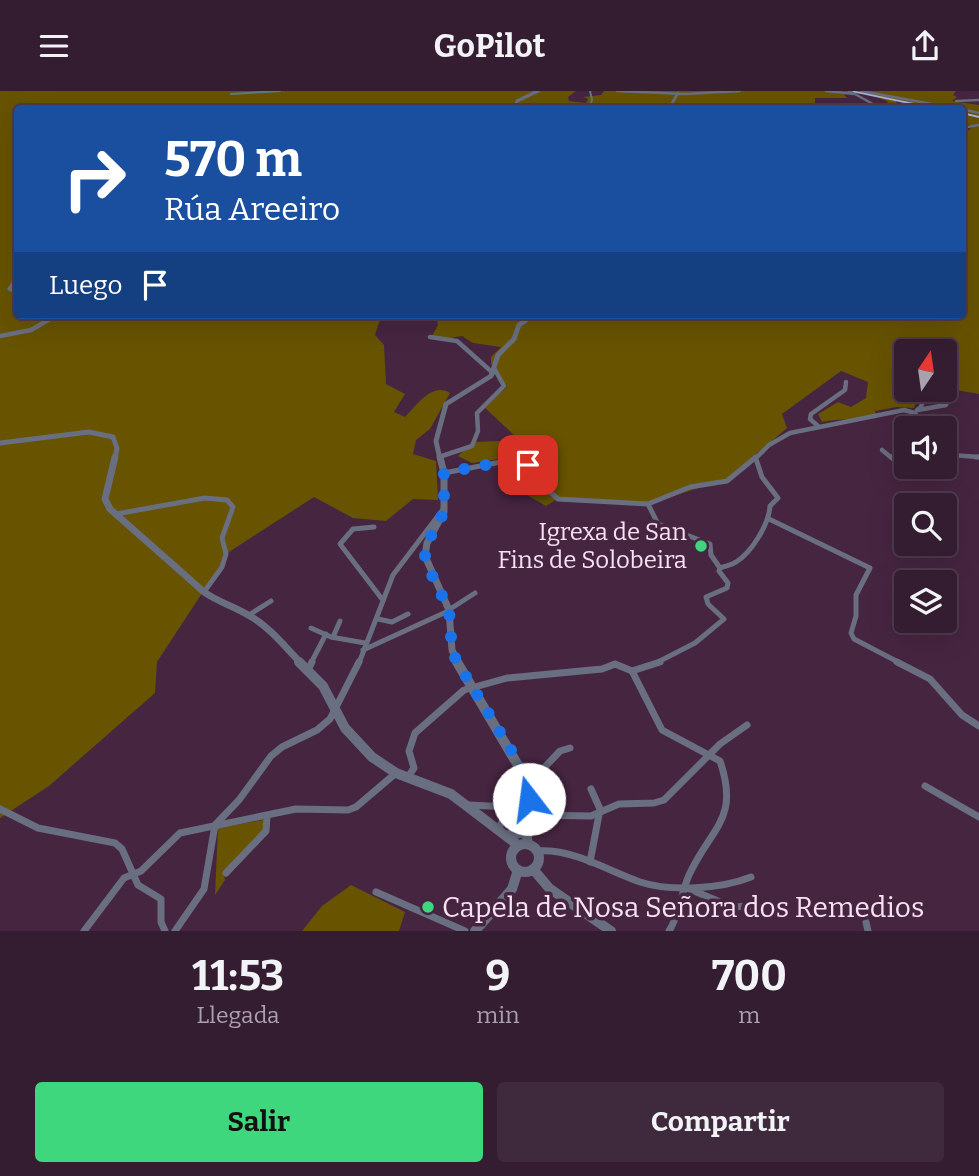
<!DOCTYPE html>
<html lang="es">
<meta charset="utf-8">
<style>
:root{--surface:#341c31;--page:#3f293d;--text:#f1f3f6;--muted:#a9a1ab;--line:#4e3a4d;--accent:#3ed77d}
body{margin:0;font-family:Bitter,serif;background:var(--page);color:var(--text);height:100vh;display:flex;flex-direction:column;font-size:26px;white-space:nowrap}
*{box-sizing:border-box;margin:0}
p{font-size:23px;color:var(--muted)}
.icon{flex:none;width:38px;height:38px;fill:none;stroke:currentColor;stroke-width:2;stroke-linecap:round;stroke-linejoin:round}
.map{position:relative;height:840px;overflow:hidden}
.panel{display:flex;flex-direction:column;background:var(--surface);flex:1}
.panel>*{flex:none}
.banner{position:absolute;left:14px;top:14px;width:952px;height:214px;border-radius:7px;box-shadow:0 7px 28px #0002,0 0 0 2px var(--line);background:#1a4fa0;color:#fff;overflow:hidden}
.needle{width:46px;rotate:13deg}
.buttons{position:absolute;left:894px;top:248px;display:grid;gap:14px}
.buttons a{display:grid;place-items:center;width:63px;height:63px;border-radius:7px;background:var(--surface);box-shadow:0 7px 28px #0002,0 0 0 2px var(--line);font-size:35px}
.pin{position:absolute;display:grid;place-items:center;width:60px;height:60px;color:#fff;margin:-30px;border-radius:14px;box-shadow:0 4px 10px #0006}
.me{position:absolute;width:77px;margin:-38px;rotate:345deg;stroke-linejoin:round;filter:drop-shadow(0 0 5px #0008)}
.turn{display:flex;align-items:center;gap:24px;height:147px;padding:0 35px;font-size:32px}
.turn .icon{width:91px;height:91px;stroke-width:2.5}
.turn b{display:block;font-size:49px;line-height:60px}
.then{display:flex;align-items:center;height:66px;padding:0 35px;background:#0003;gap:14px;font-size:26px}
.eta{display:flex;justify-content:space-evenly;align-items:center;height:119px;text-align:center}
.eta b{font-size:42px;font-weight:700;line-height:49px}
.cta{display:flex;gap:14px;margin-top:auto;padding:14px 35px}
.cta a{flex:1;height:80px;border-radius:7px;background:var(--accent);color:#111;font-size:28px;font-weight:700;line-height:80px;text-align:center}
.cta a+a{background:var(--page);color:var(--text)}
header{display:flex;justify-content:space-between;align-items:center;height:91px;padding:0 35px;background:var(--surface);font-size:32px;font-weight:700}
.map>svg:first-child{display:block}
.green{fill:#675300}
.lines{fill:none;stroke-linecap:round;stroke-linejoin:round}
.stream{stroke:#5c7b88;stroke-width:2}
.minor-far4{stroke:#696e80;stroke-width:2.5}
.minor-far3{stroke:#696e80;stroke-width:3.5}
.minor-far2{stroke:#696e80;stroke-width:4.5}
.minor-far1{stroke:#696e80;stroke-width:5}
.minor{stroke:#696e80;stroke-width:7}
.tertiary-far3{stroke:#696e80;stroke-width:3.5}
.tertiary-far2{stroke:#696e80;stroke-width:5}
.tertiary-far1{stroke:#696e80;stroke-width:7}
.tertiary{stroke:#696e80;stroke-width:10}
.trunk{fill:#a8b2dc;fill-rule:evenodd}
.minor-bridge{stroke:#696e80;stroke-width:2.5}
.route{stroke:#1a73e8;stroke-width:12;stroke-dasharray:0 21.6}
.poi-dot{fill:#3ed77d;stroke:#462541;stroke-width:2.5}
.labels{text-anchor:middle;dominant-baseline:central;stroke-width:7;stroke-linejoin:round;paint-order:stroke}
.poi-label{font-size:24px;fill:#f7e1f3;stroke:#462541;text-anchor:end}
.near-poi-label{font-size:28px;fill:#f7e1f3;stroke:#462541;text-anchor:start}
</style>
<header><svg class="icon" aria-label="menu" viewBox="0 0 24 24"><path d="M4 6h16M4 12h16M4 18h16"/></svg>GoPilot<svg class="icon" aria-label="share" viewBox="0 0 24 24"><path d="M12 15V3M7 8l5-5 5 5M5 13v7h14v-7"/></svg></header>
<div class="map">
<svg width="979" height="840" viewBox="0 0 979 840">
<rect width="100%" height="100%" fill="#462541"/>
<g class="green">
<path d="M0 0H576L568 6 569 10 586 12 588 8 583 6 601 4 604 0H956L953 4 957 6 952 10 979 14V303L945 297V261H906V299H921L914 317 897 316 875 320 877 325C858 329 842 327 822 331L818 323 838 311 851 316 866 307 868 291 841 280 782 323 787 337 727 388 648 413 557 408 546 415 522 401 520 379 507 367 472 372 458 365 473 351 500 350 515 345 484 316 507 296 491 273V266L501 256 473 252 462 245 451 247 432 245 438 234 436 225 433 224H962L963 43 974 35 963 33 965 27 962 18 929 17 895 8 899 17H886L880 13H888L887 10 872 4 842 1 847 7H815V12L833 15 820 18H18V224H387L380 228 375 244 384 254 386 293 405 303 394 321 405 326C417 314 432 291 450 302L430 338 416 349 413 363 436 370 438 409 413 408 386 430 353 427 314 406 229 461 157 571 155 602 49 695 0 727Z"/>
<polygon points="263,729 263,741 224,781 225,789 215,804 218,737"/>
<polygon points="351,794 405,821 399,840 302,840 322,815"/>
</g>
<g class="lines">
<g class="stream">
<polyline points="231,3 280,0"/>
<polyline points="589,18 592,9 590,0"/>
</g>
<g class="minor-far4">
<polyline points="617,0 685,3 740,0"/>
<polyline points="826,0 854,3"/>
<polyline points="861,0 959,18"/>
<polyline points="853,2 882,18"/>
<polyline points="956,10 979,9"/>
<polyline points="672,18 671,14 678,2"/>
<polyline points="962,18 979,22"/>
<polyline points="962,37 979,34"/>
</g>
<g class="minor-far3">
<polyline points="14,113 18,111"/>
<polyline points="18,185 9,198 18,202"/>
</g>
<g class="minor-far2">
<polyline points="0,245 31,239 57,224"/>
<polyline points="430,246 457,250 493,282"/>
<polyline points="917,319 921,316 926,299"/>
<polyline points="918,319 946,314 948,307 938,303"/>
<polyline points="818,335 810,328 811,323 845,299 846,291"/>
<polyline points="945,352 951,364 979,366"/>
<polyline points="882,359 893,368"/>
<polyline points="442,365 472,355 478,340 477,322 504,295 494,277"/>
<polyline points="755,368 769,354 790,342 904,319 915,322 920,330 931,338"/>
<polyline points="951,368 951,364"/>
</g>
<g class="minor-far1">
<polyline points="891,366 895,369 906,369"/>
<polyline points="951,366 950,373 956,378"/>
<polyline points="976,366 979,366"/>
<polyline points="444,382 506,370 541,379 542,394 558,408 648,413"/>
<polyline points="116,423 205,407 227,409 233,416 222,447 226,463 222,476 204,501"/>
<polyline points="769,428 870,477 856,504 856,525 851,542 854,548 900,572"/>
<polyline points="374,436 353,438 340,453 382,508"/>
<polyline points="720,477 711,464 710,453 658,433 648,413 690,396 727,390 756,366"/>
<polyline points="249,524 271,510"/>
<polyline points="378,528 392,531 408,523"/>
<polyline points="311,537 331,546 365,552"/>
<polyline points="333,546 340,530"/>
<polyline points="363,559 444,522 475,502"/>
<polyline points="311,572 326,543"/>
<polyline points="359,572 393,484 444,417"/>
<path d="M656 572 695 552 724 528 708 513 706 506 727 497 728 492 719 480 720 477C725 475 732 474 736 471 752 461 769 433 770 415L778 407 762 386 756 368"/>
</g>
<g class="minor">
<polyline points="897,571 930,588 962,624 979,635"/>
<polyline points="308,579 312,571"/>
<polyline points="632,580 660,571"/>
<path d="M408 686 414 677 409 660 415 642 464 599 507 587 602 578 615 573 632 580 662 639 720 670C740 729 711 736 689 784 681 802 680 823 669 840"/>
<polyline points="529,693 560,660 570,657"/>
<polyline points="925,695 979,726"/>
<polyline points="469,714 509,716 499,737"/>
<polyline points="0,718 38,737 115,752 122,758 138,794 161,808 161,831 165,840"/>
<polyline points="529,724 591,725 619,713 654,712 664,709 720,653 747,634"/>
<path d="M538 760C574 758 606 779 640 791 671 801 721 798 751 786"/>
<polyline points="590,771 600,718 591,698"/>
<polyline points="226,782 266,740 267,725"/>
<polyline points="687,797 732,816 752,815"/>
<polyline points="376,801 465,840"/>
<polyline points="866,831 868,840"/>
<polyline points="84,840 124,787 141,780 180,742 296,718 348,719 356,716 396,682"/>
<polyline points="175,840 204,798 215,734 239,709 271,665 282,656 317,639 330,628 359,571"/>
</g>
<polyline class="tertiary-far3" points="515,18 517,10 538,0"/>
<g class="tertiary-far2">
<polyline points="0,352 89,341 113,346 117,357 115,368"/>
<polyline points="440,368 436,350 446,313 491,285 498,264 514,248 519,234 533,224"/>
</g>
<g class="tertiary-far1">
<path d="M115 366 105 408 110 418 204 501C218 511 233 515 248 524 269 535 285 556 301 572"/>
<polyline points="440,366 444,382 444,421 427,452 425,465 449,519 452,559 458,572"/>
</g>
<g class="tertiary">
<polyline points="299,571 323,595 345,637 372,666 396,682 451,703 518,754"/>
<polyline points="457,571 529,693 527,753"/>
<polyline points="507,744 520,742 528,735"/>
<circle cx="525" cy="767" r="14"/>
<polyline points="533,778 549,797 611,840"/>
<polyline points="475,840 512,798 518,779"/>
</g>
<g class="trunk">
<polygon points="847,0 855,0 944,18 933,18"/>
<polygon points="962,21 979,25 979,27 962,23"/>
</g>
<polyline class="minor-bridge" points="850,0 853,2"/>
</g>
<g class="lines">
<polyline class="route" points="528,374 506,370 444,382 444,421 427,452 425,465 427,474 449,519 452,559 456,569 525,682 529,692 529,708"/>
</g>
<g class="poi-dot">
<circle cx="701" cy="455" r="7"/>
<circle cx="428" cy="816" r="7"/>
</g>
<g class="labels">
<g class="poi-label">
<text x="687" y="441">Igrexa de San<tspan x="687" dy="28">Fins de Solobeira</tspan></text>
</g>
<g class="near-poi-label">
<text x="442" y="816">Capela de Nosa Señora dos Remedios</text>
</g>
</g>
</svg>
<div class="buttons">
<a><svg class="needle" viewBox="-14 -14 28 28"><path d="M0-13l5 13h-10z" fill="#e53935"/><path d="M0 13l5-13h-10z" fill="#a9a1ab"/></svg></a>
<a><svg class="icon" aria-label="sound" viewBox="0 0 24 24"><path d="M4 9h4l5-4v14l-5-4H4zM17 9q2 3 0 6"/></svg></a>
<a><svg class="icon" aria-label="search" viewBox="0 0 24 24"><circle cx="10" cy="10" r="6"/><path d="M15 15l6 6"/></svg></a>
<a><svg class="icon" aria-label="layers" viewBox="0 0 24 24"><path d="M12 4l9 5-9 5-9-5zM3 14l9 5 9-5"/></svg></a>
</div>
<div class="pin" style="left:528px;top:374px;background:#d93025"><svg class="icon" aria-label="arrive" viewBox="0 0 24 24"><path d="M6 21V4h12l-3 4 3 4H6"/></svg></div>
<svg class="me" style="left:529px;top:708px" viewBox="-20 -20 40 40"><circle r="19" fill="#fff"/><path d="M0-13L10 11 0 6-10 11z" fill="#1a73e8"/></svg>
<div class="banner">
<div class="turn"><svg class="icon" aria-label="right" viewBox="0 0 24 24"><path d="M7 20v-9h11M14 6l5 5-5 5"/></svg><div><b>570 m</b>Rúa Areeiro</div></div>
<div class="then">Luego<svg class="icon" aria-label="arrive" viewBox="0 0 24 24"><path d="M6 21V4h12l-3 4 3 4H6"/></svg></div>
</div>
</div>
<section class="panel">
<div class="eta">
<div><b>11:53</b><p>Llegada</p></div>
<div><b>9</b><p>min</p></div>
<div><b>700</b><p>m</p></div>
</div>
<div class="cta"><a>Salir</a><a>Compartir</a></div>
</section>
